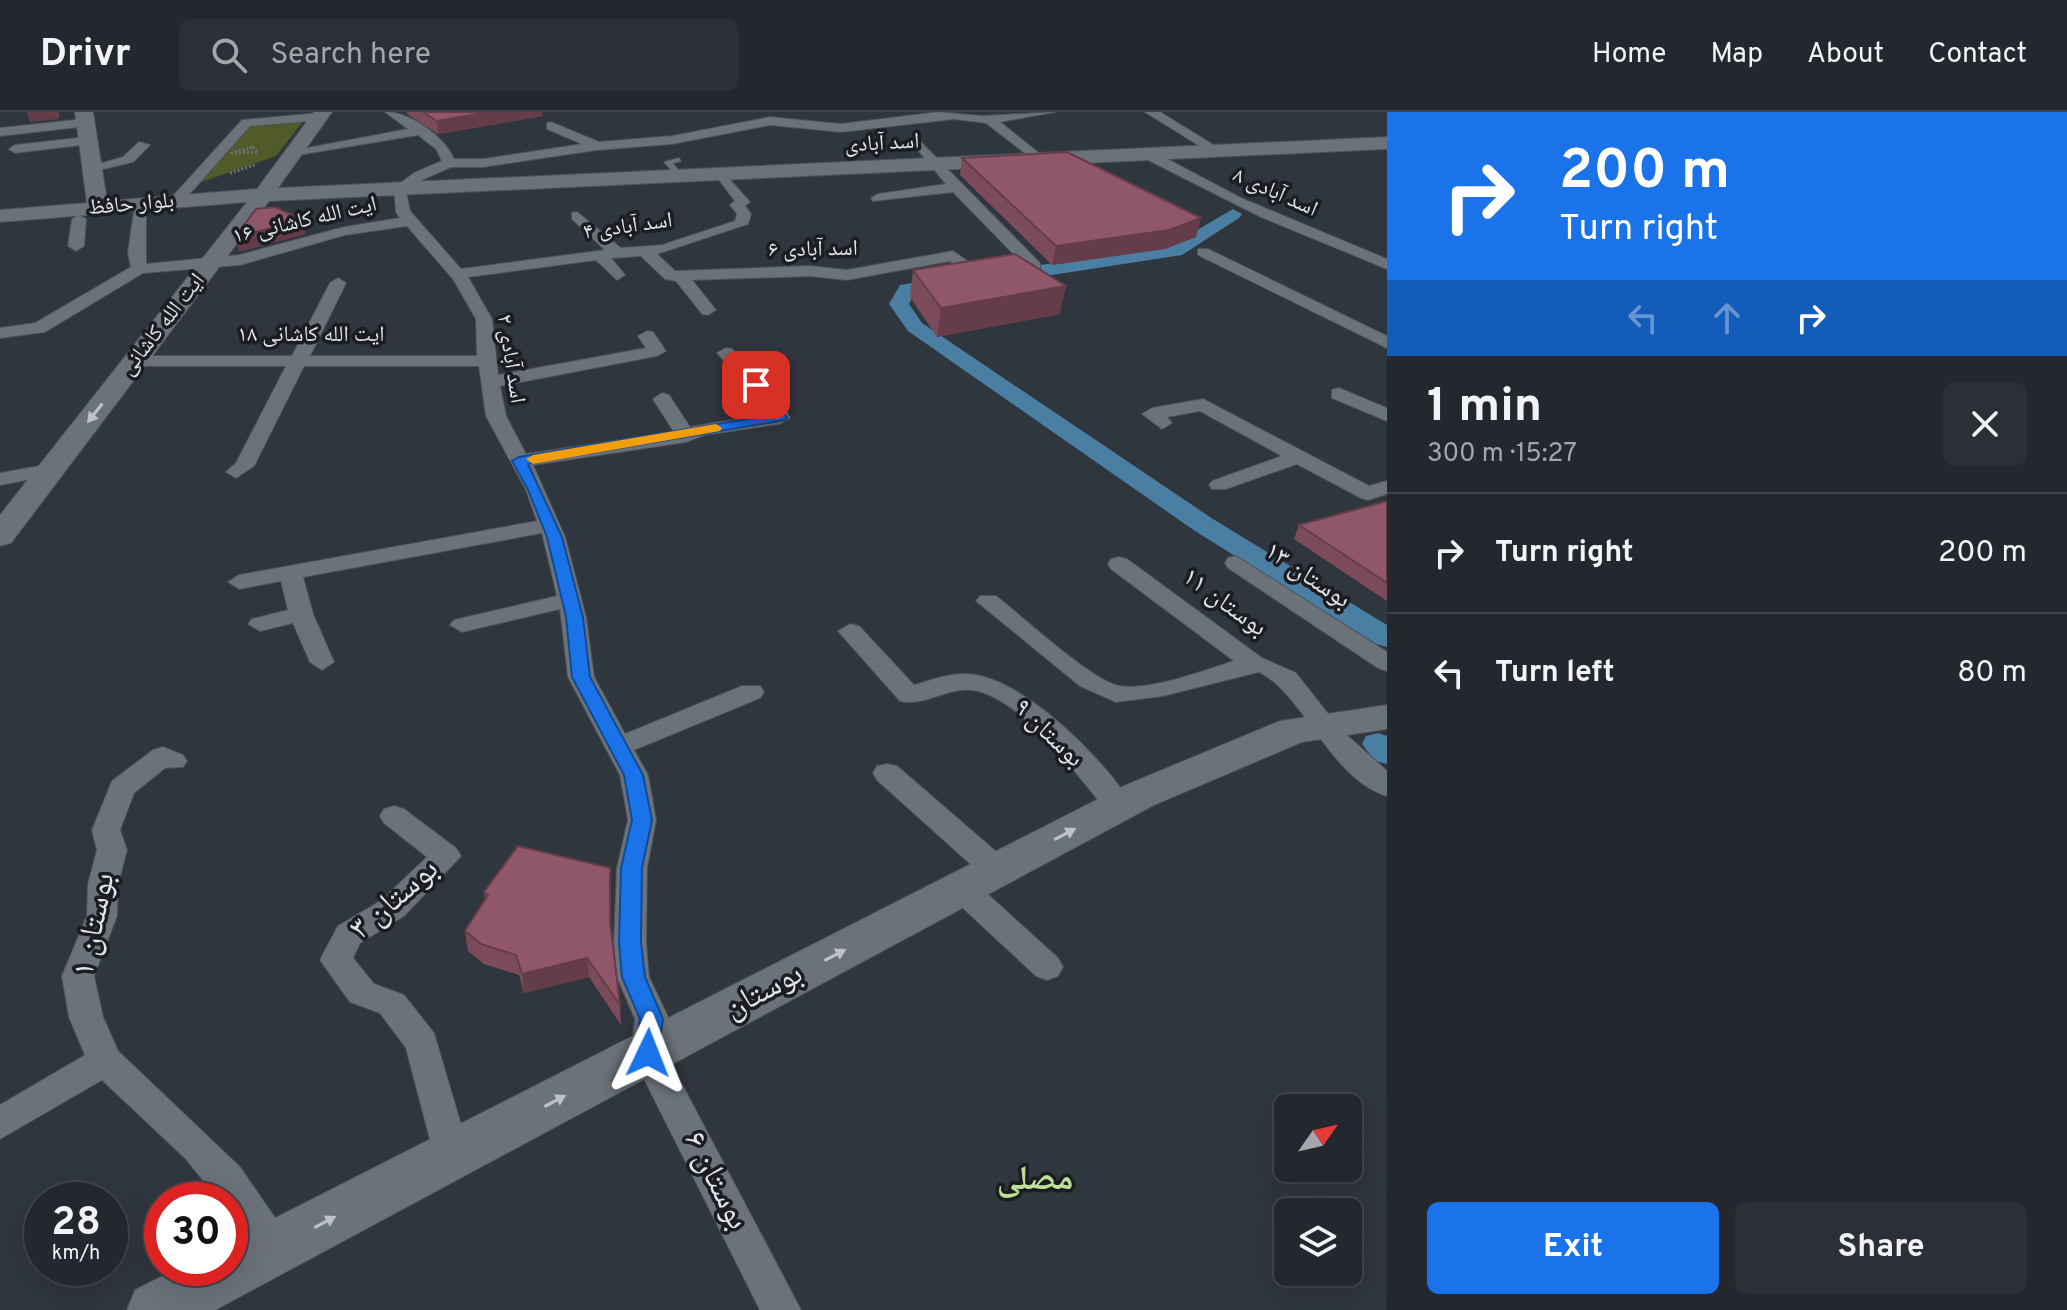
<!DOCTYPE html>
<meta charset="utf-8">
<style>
:root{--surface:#24282e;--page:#2c3036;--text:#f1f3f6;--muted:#a3a6aa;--line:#41444a;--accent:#1a73e8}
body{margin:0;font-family:Overpass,"Noto Naskh Arabic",sans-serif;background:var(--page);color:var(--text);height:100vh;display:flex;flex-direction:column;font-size:30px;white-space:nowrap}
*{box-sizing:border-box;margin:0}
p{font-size:26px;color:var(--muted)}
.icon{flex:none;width:44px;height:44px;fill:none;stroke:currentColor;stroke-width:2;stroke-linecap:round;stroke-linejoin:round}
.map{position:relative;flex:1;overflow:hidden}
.sheet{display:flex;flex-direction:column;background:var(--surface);width:680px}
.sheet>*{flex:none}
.banner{background:#1a73e8;color:#fff;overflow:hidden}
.needle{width:52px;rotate:56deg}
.fabs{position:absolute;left:1274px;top:982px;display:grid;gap:16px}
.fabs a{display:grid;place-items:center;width:88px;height:88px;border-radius:12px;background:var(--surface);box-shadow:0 8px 32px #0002,0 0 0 2px var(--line);font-size:40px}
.speed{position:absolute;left:24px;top:1070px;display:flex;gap:16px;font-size:40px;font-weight:700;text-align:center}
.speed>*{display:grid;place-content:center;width:104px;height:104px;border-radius:50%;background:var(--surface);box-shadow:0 8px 32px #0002,0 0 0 2px var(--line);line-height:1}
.speed small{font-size:20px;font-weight:400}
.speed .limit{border:12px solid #d22;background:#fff;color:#111}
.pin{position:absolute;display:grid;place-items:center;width:68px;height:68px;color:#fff;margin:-34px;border-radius:16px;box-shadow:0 4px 12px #0006}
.me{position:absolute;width:88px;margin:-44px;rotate:2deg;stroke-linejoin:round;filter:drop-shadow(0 0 6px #0008)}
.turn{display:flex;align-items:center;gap:28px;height:168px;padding:0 40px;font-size:36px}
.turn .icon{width:104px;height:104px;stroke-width:2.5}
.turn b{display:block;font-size:56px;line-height:68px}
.lanes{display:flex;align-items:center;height:76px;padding:0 40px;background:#0003;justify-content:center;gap:40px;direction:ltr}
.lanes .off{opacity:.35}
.round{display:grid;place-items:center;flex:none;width:84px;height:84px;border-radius:12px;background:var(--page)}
.head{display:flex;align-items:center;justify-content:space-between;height:136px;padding:0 40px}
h1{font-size:48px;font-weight:700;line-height:60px}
.primary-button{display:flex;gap:16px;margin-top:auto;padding:16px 40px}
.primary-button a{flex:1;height:92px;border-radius:12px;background:var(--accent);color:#fff;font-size:32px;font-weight:700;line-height:92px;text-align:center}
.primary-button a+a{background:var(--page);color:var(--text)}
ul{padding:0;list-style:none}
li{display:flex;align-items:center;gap:24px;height:120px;padding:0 40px;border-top:2px solid var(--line)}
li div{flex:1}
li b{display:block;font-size:30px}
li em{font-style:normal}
header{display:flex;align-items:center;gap:48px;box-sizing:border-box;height:112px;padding:0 40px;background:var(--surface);border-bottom:2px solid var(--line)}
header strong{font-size:38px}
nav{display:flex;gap:44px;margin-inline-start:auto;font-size:28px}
.search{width:560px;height:72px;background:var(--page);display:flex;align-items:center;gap:20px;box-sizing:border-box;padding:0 28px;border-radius:12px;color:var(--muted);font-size:30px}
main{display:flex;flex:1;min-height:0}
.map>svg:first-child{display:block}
.green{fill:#515a29}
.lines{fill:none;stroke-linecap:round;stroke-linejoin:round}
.canal{fill:#4a7ea3;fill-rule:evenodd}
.lane-casing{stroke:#4c5257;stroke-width:2}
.street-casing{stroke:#4c5257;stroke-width:2}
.secondary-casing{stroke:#4c5257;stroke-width:2}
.path{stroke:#6c7278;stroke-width:3;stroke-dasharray:2 2;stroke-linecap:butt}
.lane{fill:#6c727a;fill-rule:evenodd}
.street{fill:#6c727a;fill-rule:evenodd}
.secondary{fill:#6c727a;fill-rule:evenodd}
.wall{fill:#7c4b5b}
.shaded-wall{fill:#653d4a}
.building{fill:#90576a;stroke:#653d4a;stroke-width:2}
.oneway{fill:#bec2c8}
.route{fill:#1a73e8;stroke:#114b97;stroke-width:2}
.slow{fill:#f59e0b}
.labels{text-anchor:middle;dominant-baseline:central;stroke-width:7;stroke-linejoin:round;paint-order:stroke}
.far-street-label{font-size:22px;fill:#e1e5e9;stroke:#1b1d21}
.street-label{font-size:26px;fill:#e1e5e9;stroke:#1b1d21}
.near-street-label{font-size:32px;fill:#e1e5e9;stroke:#1b1d21}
.near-neighbourhood-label{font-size:34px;font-weight:bold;fill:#bddf98;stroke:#1b1d21}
</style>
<header>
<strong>Drivr</strong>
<div class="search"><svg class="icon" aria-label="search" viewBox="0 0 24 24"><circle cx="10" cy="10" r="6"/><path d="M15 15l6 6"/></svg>Search here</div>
<nav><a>Home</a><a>Map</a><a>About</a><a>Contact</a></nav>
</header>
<main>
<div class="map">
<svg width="1387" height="1198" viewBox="0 0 1387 1198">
<rect width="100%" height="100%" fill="#30363d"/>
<polygon class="green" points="305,7 276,44 199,71 249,12"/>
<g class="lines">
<g class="canal">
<polygon points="1233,97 1242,102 1239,106 1182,143 999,171 989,165 999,159 1170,134"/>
<polygon points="953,164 963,170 960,174 914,182 909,192 922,211 1213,407 1387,513 1387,535 1376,532 1195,419 908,219 889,192 900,173"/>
<polygon points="1378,621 1387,624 1387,652 1375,649 1362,632 1366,624"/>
</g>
<g class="lane-casing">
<polygon id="lane" points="679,46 681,49 673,51 684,66 680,68 664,50"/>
</g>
<g class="street-casing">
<g id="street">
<path d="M385 0C410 0 444 24 454 47H483L582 32 547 17V11L551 10 599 30 672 24 770 5 841 12 938 0 982 4 1055 0 1000 10 1044 45V51L1039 52 986 11 954 7 841 20 770 13 672 32 597 38 483 55H451L424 67 406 80 410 99 461 157 605 138 572 107V101L577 100 621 136 662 133 735 109 737 102 730 93 735 89 716 64 723 60 750 90 745 94 751 102 748 112 657 142 675 159 810 154 847 158 953 139 976 155 999 162C983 174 963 161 950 149L847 168 810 164 692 168 716 198 708 203 702 202 676 169 665 167 641 144 611 146 625 163 617 168 596 148 468 165 492 207 498 263 646 236 638 224 647 219 653 220 666 239 657 244 500 274 506 304 526 342 674 320 653 287 662 281 669 283 690 315 768 302 763 290 717 241 726 236 732 237 778 284 790 306 780 312 704 323 686 330 533 353 565 425 586 505 594 565 625 622 742 574H760L764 580 760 586 634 638 648 663 656 708 647 756 646 830 649 865 669 907 665 940 801 1198H760L631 941 635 907 617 865 614 830 617 756 628 708 620 663 568 565 560 497 462 520 450 513 454 508 557 484 542 421 303 465 313 502 334 550 322 558 310 550 293 511 260 519 248 512 252 507 288 498 281 469 239 477 228 470 239 463 537 409 526 378 486 304 479 254H304L254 354 236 366 226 360 236 351 286 254H134L125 249 134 244H292L330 171 338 166 346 171 310 244H477L476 207 453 167 407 114 345 123 240 153 143 161 45 220 0 226V216L35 211 131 155 128 141 134 99 146 102V152L239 143 344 115 400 106 396 100 394 76 414 61 442 49 436 37 418 23 292 44 286 40 408 17Z"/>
<polygon points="1145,0 1160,0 1225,40 1214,43"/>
<polygon points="319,1 325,5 323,8 250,14 185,87 173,84 242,8"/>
<polygon points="84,7 88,8 88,14 0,24 0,16"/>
<polygon points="86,25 90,26 90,32 15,41 9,37 15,33"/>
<polygon points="918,27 1040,151 1040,157 1028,157 953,80 873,89 871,86 878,82 946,72 912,31"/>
<polygon points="139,30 150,33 133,50 91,60 84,56 123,45"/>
<polygon points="1144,40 1154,40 1241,86 1387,147 1387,157 1261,105 1144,46"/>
<polygon points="79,103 86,107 84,134 76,139 68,134 72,107"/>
<polygon points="1198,137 1208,137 1387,224 1387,236 1198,143"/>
<polygon points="1339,276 1387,296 1387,309 1332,286 1332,278"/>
<polygon points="1203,287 1369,374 1387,369 1387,382 1368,388 1361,386 1297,352 1226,377 1212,377 1209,373 1212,369 1282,344 1200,299 1167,305 1172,311 1162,317 1142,302 1152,296"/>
<polygon points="51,352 61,358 58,362 0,373 0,361"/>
<polygon points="1236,444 1387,540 1387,559 1378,556 1228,456 1225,451 1228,446"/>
<path d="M1119 445 1127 447 1262 546 1296 561 1340 617 1387 659V684C1331 668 1304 582 1259 560L1163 584 1116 590 1080 574 976 489 980 484H996C1022 504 1093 570 1120 574 1150 579 1205 558 1234 549L1111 457 1108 452 1111 447Z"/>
<path d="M850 512 859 514 914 573C931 568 950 561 968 562 1023 565 1106 649 1133 694L1129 701 1119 704 1109 701C1078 665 1022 585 972 578 948 575 923 595 900 589L838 519Z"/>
<polygon points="163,635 183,643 187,649 183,655 165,656 134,681 120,718 127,738 118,772 117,804 94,864 103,905 118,939 240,1055 295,1135 290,1148 276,1153 262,1148 231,1108 230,1088 219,1088 185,1046 102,968 0,1027 0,993 85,943 69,905 62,864 87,804 88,772 97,738 92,718 112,669 153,638"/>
<polygon points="887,652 897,654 1008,750 1012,758 1008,766 997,769 986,766 877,668 873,661 877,654"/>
<polygon points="394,694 404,697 456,736 461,744 404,804 360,831 353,846 374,872 404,883 434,921 470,1043 465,1055 452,1059 439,1055 434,1043 406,936 380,901 350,890 320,848 338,814 382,788 427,745 384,711 380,704 384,697"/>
<polygon points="961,765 972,768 1058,846 1063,855 1058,864 1047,868 1036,864 950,784 946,776 950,768"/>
</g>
</g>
<g class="secondary-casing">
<g id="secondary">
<polygon points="75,0 93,0 107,89 257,77 314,0 332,0 278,76 1387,25 1387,37 269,89 11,431 0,434 0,403 247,90 0,110 0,98 87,91"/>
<polygon points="1387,593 1387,617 1302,630 1154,693 215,1198 127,1198 135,1178 178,1156 230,1156 230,1129 1126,673 1280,609"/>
</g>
</g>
<g class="path">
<polygon points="253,35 258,40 232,41"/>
<polyline points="230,61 255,53"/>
</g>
<use href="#lane" class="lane"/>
<use href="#street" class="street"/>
<use href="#secondary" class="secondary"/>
</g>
<g class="wall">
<polygon points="407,0 543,0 543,4 438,22 407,2"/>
<polygon points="962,46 1201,106 1196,125 1165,137 1052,153 960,63"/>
<polygon points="913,158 1060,202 937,225 910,185"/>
<polygon points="1387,389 1387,489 1294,427 1299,413"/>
<polygon points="610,756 611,820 620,893 621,913 589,865 524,881 519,863 484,852 468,839 465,819 485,788 484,780"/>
</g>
<g class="shaded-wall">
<polygon points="27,0 59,0 59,7 30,10"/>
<polygon points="489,0 543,0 543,4 438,22 437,9"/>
<polygon points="1201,106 1196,125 1165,137 1052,153 1056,134"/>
<polygon points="303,108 306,122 239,140 235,125"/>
<polygon points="1066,174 1060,202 937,225 941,196"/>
<polygon points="610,756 611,776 611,830 610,810"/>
<polygon points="587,846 589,865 524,881 522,862"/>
</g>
<g class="building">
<polygon points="423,0 489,0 437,9"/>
<polygon points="1067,40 1201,106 1169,118 1056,134 962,46"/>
<polygon points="275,95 303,108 235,125 256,97"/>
<polygon points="1015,142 1066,174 941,196 913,158"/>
<polygon points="1387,389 1387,471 1299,413"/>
<polygon points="518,734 610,756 610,810 620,893 587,846 522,862 516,843 481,832 465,819 488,783 484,780"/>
</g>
<defs><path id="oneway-solid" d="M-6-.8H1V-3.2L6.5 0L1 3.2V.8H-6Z" transform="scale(2)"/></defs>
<g class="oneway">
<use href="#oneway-solid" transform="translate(95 301) rotate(128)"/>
<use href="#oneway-solid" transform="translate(1065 722) rotate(-28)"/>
<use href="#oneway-solid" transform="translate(835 843) rotate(-28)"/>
<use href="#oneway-solid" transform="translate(555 989) rotate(-28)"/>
<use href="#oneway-solid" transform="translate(325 1110) rotate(-28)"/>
</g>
<polygon class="route" points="751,270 760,270 787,306 785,308 528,352 562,425 583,505 590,565 643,663 652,708 642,756 641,830 645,865 663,907 657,948 648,951 640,948 636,941 640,907 622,865 619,830 621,756 632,708 624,663 572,565 566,505 547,425 528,378 512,349 519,345 772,303 749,273"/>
<polygon class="slow" points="716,312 722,316 720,319 533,352 526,347 533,343"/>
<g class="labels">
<g class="far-street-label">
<text transform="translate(882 32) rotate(-3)">اسد آبادی</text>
<text transform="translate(1275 81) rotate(24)">اسد آبادی ۸</text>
<text transform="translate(131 93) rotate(-5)">بلوار حافظ</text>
<text transform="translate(305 109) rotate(-13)">ایت الله کاشانی ۱۶</text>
<text transform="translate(628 115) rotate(-8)">اسد آبادی ۴</text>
<text transform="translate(813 138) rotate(-1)">اسد آبادی ۶</text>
<text transform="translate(163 213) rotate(-52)">ایت الله کاشانی</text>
<text x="311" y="223">ایت الله کاشانی ۱۸</text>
<text transform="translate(510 247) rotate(81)">اسد آبادی ۲</text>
</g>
<g class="street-label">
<text transform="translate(1307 464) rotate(34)">بوستان ۱۳</text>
<text transform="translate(1224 491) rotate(36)">بوستان ۱۱</text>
<text transform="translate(1048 622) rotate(44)">بوستان ۹</text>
</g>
<g class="near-street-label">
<text transform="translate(395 788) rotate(-41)">بوستان ۳</text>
<text transform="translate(95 813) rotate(-78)">بوستان ۱</text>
<text transform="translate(764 880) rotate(-28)">بوستان</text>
<text transform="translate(715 1069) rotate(63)">بوستان ۶</text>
</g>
<g class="near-neighbourhood-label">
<text x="1035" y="1068">مصلی</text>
</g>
</g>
</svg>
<div class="fabs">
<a><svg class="needle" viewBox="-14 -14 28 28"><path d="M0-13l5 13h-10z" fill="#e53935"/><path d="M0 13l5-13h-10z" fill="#a3a6aa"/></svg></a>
<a><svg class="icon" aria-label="layers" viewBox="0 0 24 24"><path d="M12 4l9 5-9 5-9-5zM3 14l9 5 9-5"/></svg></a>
</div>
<div class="speed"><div>28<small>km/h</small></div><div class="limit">30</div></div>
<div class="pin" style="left:756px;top:273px;background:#d93025"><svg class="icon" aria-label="arrive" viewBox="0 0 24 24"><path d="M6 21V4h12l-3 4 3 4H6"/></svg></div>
<svg class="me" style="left:648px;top:941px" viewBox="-20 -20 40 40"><path d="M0-17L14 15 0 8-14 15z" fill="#1a73e8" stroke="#fff" stroke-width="4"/></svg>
</div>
<section class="sheet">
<div class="banner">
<div class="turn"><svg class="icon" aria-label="right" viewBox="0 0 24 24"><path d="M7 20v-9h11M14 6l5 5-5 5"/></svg><div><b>200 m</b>Turn right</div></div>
<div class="lanes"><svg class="icon off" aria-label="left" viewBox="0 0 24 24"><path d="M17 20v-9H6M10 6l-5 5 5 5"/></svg><svg class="icon off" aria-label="ahead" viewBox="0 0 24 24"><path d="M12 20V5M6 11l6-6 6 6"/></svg><svg class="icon" aria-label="right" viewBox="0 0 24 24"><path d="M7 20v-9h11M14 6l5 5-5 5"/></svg></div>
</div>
<div class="head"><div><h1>1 min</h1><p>300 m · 15:27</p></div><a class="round"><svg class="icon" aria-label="close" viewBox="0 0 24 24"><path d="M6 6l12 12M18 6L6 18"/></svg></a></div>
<ul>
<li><svg class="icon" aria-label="right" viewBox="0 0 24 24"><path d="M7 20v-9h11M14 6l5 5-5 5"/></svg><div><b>Turn right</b></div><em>200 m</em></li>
<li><svg class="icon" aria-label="left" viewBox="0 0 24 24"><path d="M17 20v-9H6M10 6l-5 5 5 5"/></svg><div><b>Turn left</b></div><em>80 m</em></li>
</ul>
<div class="primary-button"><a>Exit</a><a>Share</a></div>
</section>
</main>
